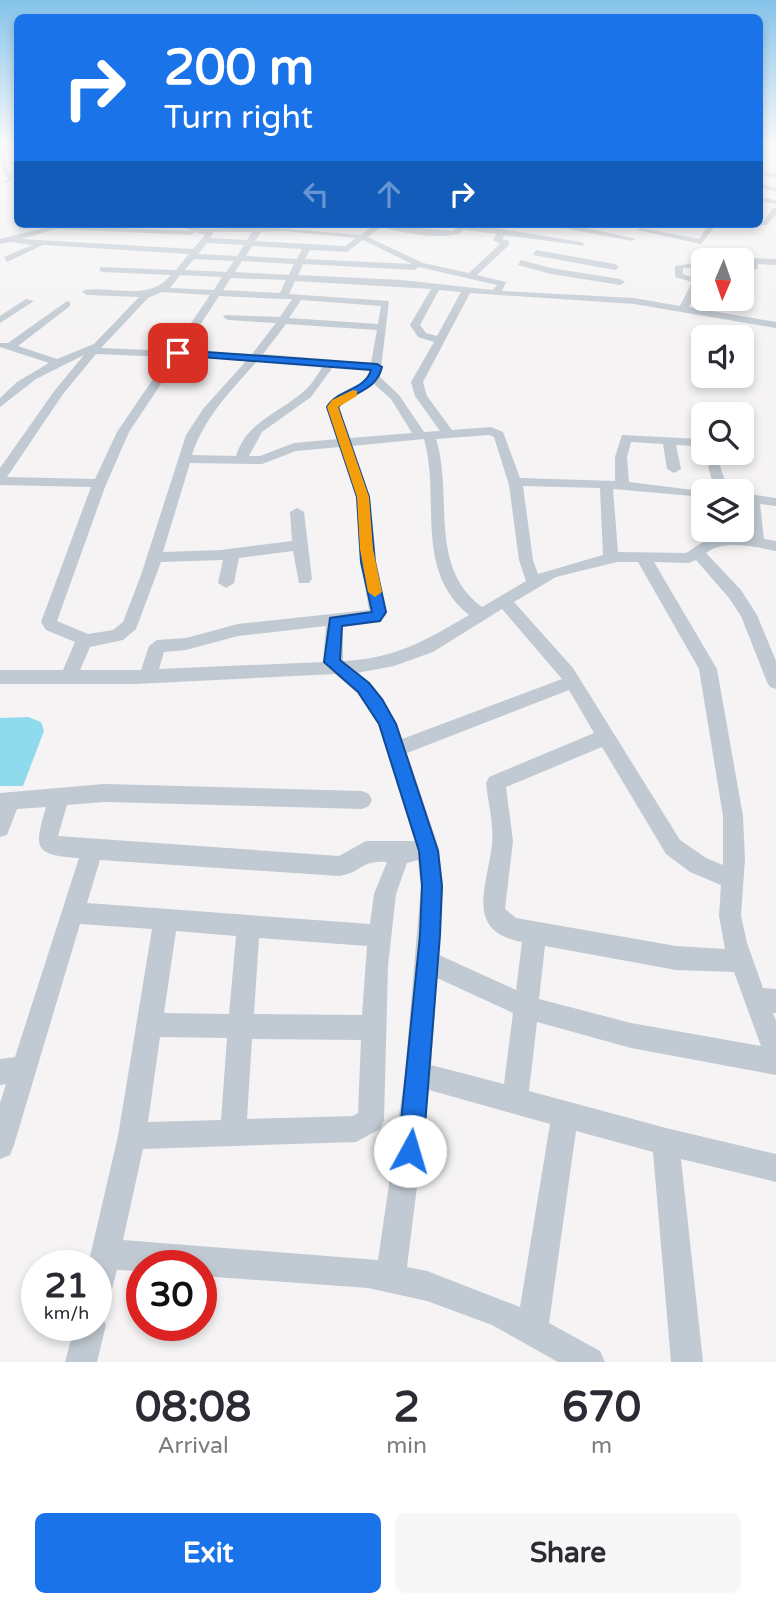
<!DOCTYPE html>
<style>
:root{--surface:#fff;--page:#f7f7f7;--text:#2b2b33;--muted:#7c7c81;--accent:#1a73e8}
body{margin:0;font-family:"Varela Round",sans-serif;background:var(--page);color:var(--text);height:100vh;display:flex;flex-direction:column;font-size:26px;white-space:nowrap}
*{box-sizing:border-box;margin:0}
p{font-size:23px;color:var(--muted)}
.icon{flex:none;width:38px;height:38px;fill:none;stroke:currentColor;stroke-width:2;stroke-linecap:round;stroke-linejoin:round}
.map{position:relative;height:1362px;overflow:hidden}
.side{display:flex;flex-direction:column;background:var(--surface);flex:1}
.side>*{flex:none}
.banner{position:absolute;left:14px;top:14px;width:749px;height:214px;border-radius:10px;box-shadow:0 4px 10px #0003;background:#1a73e8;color:#fff;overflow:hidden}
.needle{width:46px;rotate:182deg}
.buttons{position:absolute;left:691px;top:248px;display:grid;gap:14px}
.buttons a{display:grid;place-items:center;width:63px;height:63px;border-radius:10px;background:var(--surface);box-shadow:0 4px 10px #0003;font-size:35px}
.speed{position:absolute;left:21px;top:1250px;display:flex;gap:14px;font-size:35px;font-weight:700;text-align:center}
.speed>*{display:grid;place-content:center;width:91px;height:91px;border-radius:50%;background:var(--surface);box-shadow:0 4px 10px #0003;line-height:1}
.speed small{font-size:18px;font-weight:400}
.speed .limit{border:10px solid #d22;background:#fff;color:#111}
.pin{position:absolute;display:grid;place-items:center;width:60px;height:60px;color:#fff;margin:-30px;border-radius:14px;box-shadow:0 4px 10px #0006}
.me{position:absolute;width:77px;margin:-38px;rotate:6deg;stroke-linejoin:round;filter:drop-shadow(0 0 5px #0008)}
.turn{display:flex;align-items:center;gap:24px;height:147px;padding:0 35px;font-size:32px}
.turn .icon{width:91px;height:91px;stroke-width:2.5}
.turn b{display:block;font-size:49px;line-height:60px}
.lanes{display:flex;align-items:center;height:66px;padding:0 35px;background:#0003;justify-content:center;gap:35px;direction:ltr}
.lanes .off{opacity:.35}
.eta{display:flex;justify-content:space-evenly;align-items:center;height:119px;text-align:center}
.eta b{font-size:42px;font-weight:800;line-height:49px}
.primary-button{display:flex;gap:14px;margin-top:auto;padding:14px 35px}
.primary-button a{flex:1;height:80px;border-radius:10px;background:var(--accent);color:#fff;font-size:28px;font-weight:800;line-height:80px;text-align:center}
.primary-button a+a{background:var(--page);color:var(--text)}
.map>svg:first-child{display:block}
.water{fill:#90daee}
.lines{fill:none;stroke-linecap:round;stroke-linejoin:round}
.street{fill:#c1cad2;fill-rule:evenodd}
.rail-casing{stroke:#b5b8bd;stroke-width:2.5}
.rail{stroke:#fff;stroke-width:2;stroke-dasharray:5;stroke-linecap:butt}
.route{fill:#1a73e8;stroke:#114b97;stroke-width:2}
.slow{fill:#f59e0b}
</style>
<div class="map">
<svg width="776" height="1362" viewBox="0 0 776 1362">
<rect width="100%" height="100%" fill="#f5f3f3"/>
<polygon class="water" points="28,717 41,722 44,731 23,786 0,786 0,718"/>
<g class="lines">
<g class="street">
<path d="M10 146H17L7 153 4 159 9 173 18 181V187C4 178 0 169 1 152Z"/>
<polygon points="776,146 776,149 760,152 760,148"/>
<polygon points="760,172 776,173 776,177 760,176"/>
<polygon points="760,183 776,188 776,192 760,187"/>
<polygon points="760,197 776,200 776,204 760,201"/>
<polygon points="773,208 776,208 776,215 767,225 761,225"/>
<path d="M176 224 202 229 255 227 257 224H265L263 227 361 235 375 224 452 231 461 224H469L582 242 585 246 505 235 502 239 509 241V245L477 275 506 282 502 291 634 298 680 306 692 282 675 277V266L704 262V268H683V274L702 281 689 307 776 322V328L634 304 470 293 423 382 427 396 452 430 491 427 503 432 520 478 615 481V457L622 435 699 439 701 442 695 446 676 445 681 469 674 473 667 469 663 444 631 442 627 457 629 482 710 492H704V497L613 489 618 552 686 553 709 538 749 536 746 502 742 501V493L776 498V506L760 504 764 539 776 541V551C756 547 723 539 706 553L741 590 757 615 776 661V689L770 687 767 682 741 616 729 598 696 560 689 563 654 562 717 669 743 816 745 859 741 916 747 943 763 988 776 989V1013H773L776 1021V1075L631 1048 537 1022 529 1091 666 1128 776 1154V1182L681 1159 703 1362H671L653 1152 576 1131 549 1323 600 1351 605 1362H558L492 1325 427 1301 368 1288 201 1276V1265H142V1271L117 1270 107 1307 96 1311V1265H88L118 1136 152 929 80 924 14 1145 10 1155 0 1159V1103L6 1084 0 1085V1059L15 1057 79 858C33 855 34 848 46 807L17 809 7 835 0 837V793L104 784 362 791 369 794 372 800 369 806 362 809 104 802 67 805 58 836 339 856 366 841H415L378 724 358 693 335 674 136 684H0V670H63L75 642 46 630 41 622 91 487 0 485V468L55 390 84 355 36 379 0 407V398L17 382 49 363 0 347V343H8L67 301 70 302V306L18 346 57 359 94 344 139 297 87 295 82 292 84 290C115 286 149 302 171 275L103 272 100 271V267L176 270 189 254 43 245 7 262 4 257 32 245 10 242 0 244V239L56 225 192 231ZM381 227C398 232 452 243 464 230L497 234 493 240 500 244 469 273 423 263 368 237ZM56 229 192 235 195 232 205 235 193 249 21 239ZM284 231 356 238 345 246 255 241 261 232ZM213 232H252L247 240 211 238ZM363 240 412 264 305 259 310 250 347 252ZM207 243 244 245 237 256 198 254ZM252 246 302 249 297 259 246 256ZM194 259 234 261 226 272 185 270ZM242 261 294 264 289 275 235 272ZM303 264 415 270 419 267 497 285 493 290 402 280 298 275ZM180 275 222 277 214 290 170 288ZM231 278 286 280 280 293 223 290ZM295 281 431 289 410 325 418 337 434 342 411 382 415 396 440 431 424 432 399 395 380 377 389 301 289 294ZM439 290 461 292 437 336 426 333 420 325ZM162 292 210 295 172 351 101 348 148 298ZM219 296 283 299H292L280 317 225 315 223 317 228 320 276 323 252 354 183 351ZM301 300 381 306 378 324 289 318ZM286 324 377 330 371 363 263 354ZM96 354 168 357 117 432 95 479 7 477 63 394ZM179 357 247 360 203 409 186 435 141 575 123 622 113 630 88 634 57 621 105 487 129 432ZM258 360 323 366C317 375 312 385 303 392 279 413 246 422 236 456L192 455C204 417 232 390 258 360ZM333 367 370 370C367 388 338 392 327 407L338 439 294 443 260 456H249L262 432 311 397ZM374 384 391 399 412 433 350 438 339 407ZM489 435 494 437 509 485 519 560 526 581 482 607C427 566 454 496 436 439ZM424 439C441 499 413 570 469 615 427 640 394 659 343 661V624L378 621 386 615 373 549 370 497 352 446ZM340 447 356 497 359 549 369 610 238 624 186 638 157 640 149 646 141 670H80L90 647 123 640 136 629 161 562 223 560 218 583 226 588 234 583 239 558 293 551 299 583H309L312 579 304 512 297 508 290 512 292 541 221 550 163 552 190 463 262 464 296 451ZM523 486 600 488 603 555 538 574 533 560ZM617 562H638L699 669 723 816V865L706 858 680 840 573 668 514 602 556 577ZM502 609 562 679 402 739 383 699 357 673 394 666 433 652ZM326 626 323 662 159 669 164 652 186 650 238 636ZM569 690 594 733 489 777 486 783C488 802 494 824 492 844 488 885 463 931 522 942L516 990 439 955 443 886 439 849 407 753ZM602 747 666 854 690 872 721 885 719 916 725 949 676 946 516 918 505 909 513 841 506 787ZM100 860 339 876C362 873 360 860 387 862L374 894 370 924 87 903ZM418 860 421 886 405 1074 378 1260 123 1240 143 1149 356 1142 380 1129 384 1120 388 966 396 894 407 863ZM176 931 236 936 229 1014 164 1013ZM259 938 367 946 362 1015 254 1014ZM545 946 676 970 734 972 761 1046 631 1023 539 999ZM437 978 513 1013 504 1084 431 1065ZM160 1037 227 1038 221 1120 148 1122ZM252 1039 361 1040 358 1113 353 1116 247 1119ZM429 1090 550 1124 520 1307 427 1271 407 1267Z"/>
<polygon points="561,224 569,224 636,239 632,241 563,228 559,226"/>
<polygon points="709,224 717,224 701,244 637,230 641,228 699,239"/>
<polygon points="536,250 615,264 619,267 615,270 533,255"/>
<polygon points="753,258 776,259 776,265 758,264 757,269 742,270 742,264 749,264 749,261"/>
<polygon points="521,260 551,268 620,279 625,282 620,285 551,274 518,265"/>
<polygon points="26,299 34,301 0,323 0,316"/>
<polygon points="714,462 720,466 729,492 715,492 708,466"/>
<polygon points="96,1312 101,1314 106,1325 97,1362 65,1362 75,1325 96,1325"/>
</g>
<g class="rail-casing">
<polyline id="rail" points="0,182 18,180"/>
</g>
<use href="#rail" class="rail"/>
</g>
<linearGradient id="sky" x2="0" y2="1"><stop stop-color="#85c3ea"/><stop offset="0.43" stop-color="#fafafa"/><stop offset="1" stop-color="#fafafa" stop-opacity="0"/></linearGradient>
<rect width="776" height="336" fill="url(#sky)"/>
<path class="route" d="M178 350 377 364 382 367C376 392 352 391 338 407L369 497 375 562 386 612 380 621 342 626 340 660 369 683 382 699 396 724 438 851 442 886 440 935 423 1151 419 1159 410 1163 401 1159 398 1151 420 935 422 886 419 851 379 724 358 692 324 662 330 618 372 612 361 562 357 497 327 407C337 389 365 391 371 370L175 355 173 353Z"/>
<polygon class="slow" points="353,390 357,391 357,396 338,407 369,497 373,549 382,592 375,597 368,592 360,549 357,497 327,407 332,400"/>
</svg>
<div class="buttons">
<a><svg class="needle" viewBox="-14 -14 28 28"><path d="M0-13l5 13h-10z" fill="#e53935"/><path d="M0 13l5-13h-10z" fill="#7c7c81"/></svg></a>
<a><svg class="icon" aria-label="sound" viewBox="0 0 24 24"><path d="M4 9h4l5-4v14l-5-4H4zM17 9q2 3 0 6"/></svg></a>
<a><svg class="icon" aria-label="search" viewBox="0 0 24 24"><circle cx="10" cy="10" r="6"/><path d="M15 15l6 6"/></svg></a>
<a><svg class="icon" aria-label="layers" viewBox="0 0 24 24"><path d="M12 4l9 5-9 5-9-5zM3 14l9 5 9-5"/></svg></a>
</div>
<div class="speed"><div>21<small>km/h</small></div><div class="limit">30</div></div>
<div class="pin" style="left:178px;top:353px;background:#d93025"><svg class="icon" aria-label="arrive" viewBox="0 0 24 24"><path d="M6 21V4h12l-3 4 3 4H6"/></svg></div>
<svg class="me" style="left:410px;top:1151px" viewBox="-20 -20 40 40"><circle r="19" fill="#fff"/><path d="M0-13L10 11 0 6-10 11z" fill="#1a73e8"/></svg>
<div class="banner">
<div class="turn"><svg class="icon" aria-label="right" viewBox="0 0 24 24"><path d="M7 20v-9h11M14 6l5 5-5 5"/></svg><div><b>200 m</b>Turn right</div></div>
<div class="lanes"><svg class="icon off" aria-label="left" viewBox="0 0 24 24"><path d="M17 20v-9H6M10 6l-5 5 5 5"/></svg><svg class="icon off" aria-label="ahead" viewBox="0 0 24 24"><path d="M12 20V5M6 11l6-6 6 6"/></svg><svg class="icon" aria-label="right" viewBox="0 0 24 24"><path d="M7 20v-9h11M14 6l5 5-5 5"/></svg></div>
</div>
</div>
<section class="side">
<div class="eta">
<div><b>08:08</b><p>Arrival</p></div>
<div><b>2</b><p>min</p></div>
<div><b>670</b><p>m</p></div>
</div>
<div class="primary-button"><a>Exit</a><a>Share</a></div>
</section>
